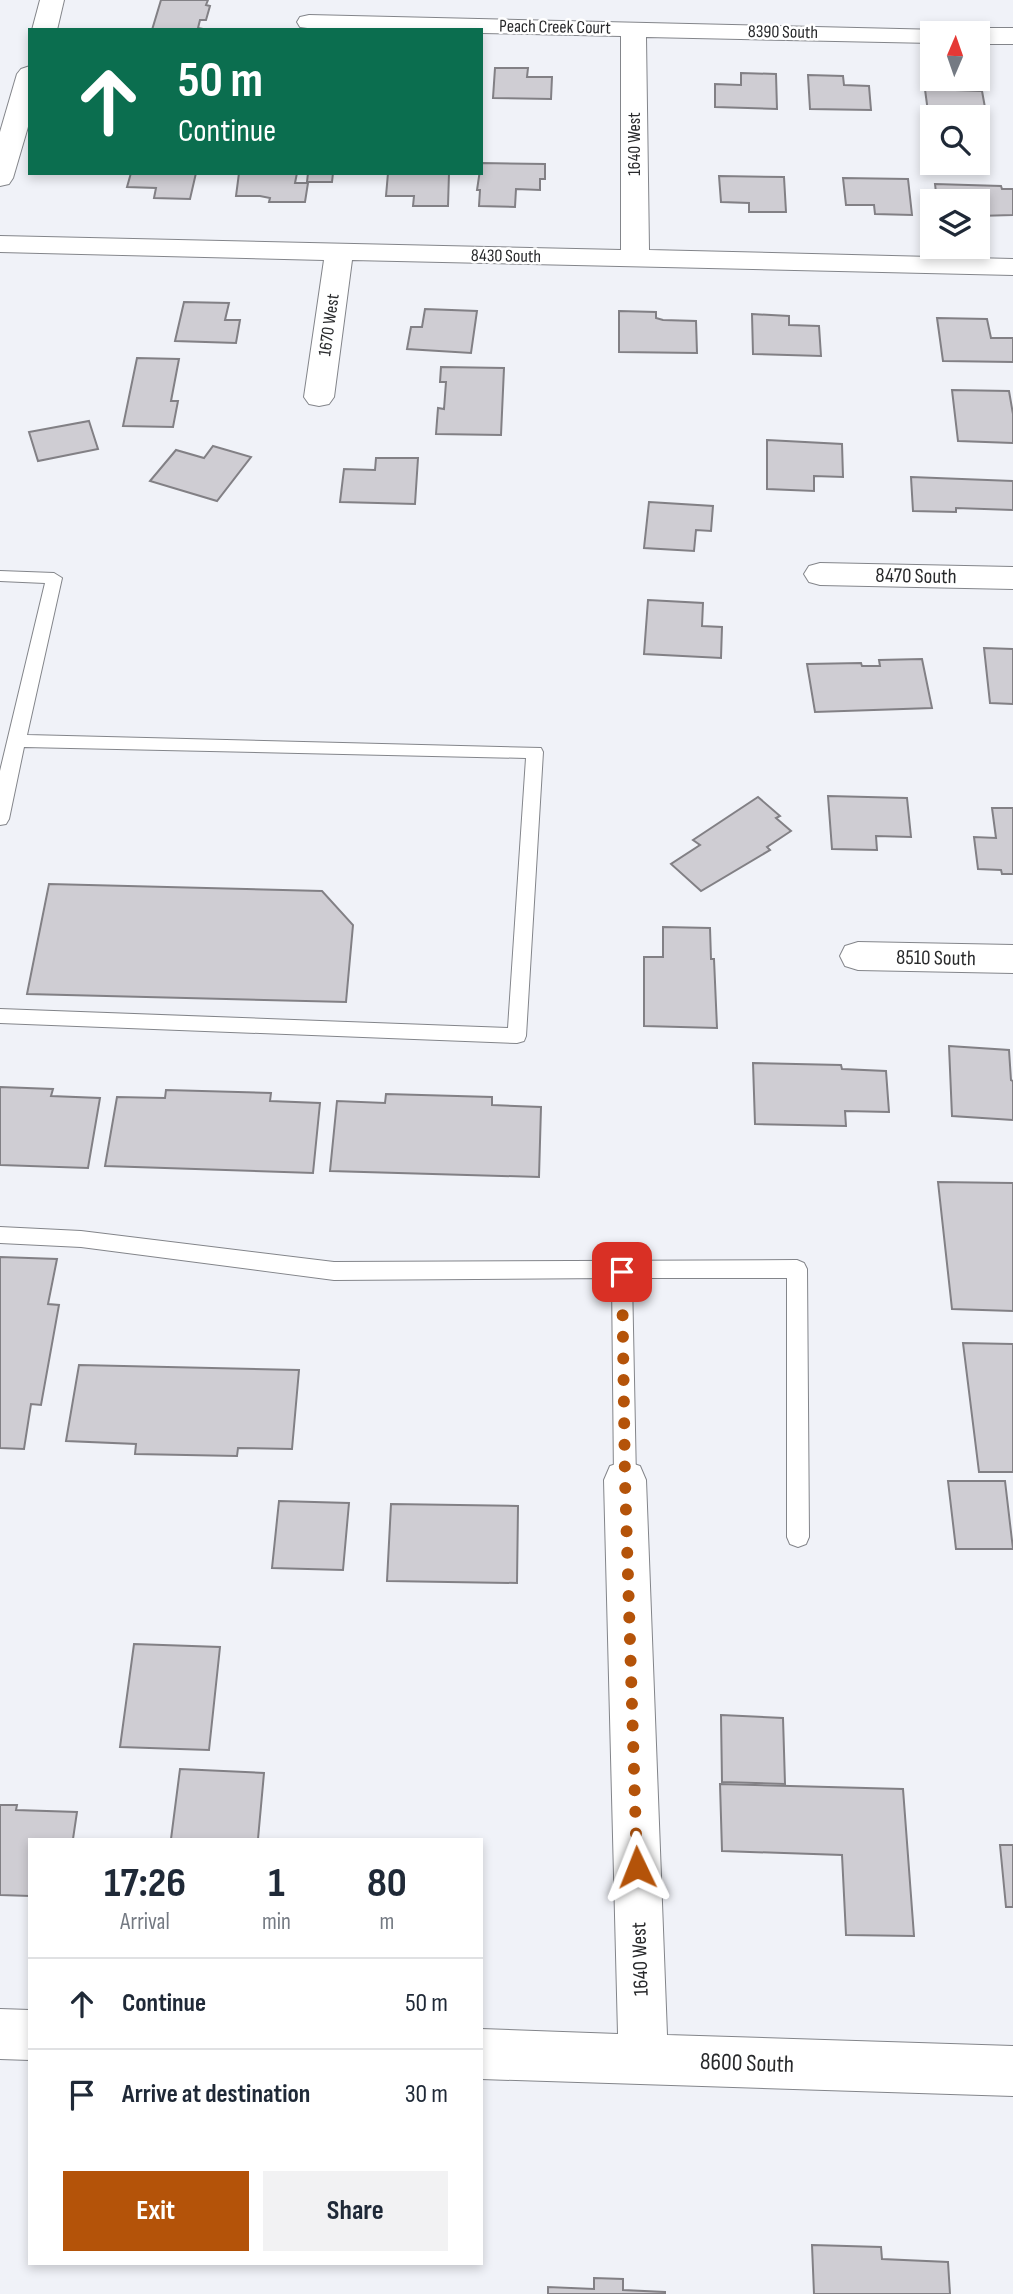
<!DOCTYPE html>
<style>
:root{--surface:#fff;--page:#f2f2f3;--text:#1f2937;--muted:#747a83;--line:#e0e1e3;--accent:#b45309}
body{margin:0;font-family:"Sofia Sans Condensed",sans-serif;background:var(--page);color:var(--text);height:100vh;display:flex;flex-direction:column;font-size:26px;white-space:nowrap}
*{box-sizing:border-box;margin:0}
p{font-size:23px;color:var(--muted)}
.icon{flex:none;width:38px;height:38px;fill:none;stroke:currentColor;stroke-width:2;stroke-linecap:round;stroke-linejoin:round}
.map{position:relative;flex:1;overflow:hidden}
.details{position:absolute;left:28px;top:1838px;width:455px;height:427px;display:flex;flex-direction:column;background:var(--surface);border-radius:0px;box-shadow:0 4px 10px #0003}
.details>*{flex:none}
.hud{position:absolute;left:28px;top:28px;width:455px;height:147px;border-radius:0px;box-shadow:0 4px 10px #0003;background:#0b6e4f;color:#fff;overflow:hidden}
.needle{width:46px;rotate:2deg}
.buttons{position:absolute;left:920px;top:21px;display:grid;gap:14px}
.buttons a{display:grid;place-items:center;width:70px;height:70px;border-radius:0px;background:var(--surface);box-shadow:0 4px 10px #0003;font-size:35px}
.pin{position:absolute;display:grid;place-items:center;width:60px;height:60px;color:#fff;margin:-30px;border-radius:14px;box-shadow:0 4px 10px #0006}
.me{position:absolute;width:77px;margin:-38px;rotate:358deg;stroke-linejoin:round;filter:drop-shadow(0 0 5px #0008)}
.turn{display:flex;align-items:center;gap:24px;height:147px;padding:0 35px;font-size:32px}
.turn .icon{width:91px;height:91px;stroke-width:2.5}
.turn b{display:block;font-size:49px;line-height:60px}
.eta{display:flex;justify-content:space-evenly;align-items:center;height:119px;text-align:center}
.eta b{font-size:42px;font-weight:700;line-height:49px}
.primary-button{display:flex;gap:14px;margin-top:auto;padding:14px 35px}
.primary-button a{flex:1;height:80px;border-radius:0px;background:var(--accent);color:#fff;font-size:28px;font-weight:700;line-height:80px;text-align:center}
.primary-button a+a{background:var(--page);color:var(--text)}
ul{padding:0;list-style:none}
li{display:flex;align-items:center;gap:21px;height:91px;padding:0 35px;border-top:2px solid var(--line)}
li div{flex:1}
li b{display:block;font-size:26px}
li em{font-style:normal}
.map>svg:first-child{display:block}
.building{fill:#cfcdd3;stroke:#828085;stroke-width:2}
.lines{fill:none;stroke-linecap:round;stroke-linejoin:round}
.service-casing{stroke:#83858a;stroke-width:2}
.minor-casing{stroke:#83858a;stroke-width:2}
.primary-casing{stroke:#83858a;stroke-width:2}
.service{fill:#fff;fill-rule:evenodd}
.minor{fill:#fff;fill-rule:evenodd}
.primary{fill:#fff;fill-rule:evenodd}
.route{stroke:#b45309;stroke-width:12;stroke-dasharray:0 21.6}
.labels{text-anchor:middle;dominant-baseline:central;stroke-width:5;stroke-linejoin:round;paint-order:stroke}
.far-street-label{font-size:18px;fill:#28292b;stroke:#fff}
.street-label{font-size:21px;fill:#28292b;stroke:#fff}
.near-street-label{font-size:24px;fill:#28292b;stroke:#fff}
</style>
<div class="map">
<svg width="1013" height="2294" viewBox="0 0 1013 2294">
<rect width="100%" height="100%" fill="#f0f2f8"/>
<g class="building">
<polygon points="161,0 208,0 206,5 210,6 206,20 200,20 198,28 208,30 152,30"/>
<polygon points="495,68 528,68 527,77 552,77 551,99 493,98"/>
<polygon points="741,73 776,74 777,109 715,107 715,84 741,85"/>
<polygon points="808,75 843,76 844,85 869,86 871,110 810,109"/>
<polygon points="924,82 955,82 956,90 982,91 986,113 928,112"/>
<polygon points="481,163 545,164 545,179 540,179 540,190 516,189 515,207 479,206 480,190 477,190"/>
<polygon points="131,173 196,173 190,199 154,198 156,188 127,187"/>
<polygon points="239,173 297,173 295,183 308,183 305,202 269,202 270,198 260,196 236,196"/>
<polygon points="308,173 333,173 332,182 307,182"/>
<polygon points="388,173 449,173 448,206 413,206 414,196 386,196"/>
<polygon points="719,176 784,177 786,212 749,212 749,203 721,202"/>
<polygon points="843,178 908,179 912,215 875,214 874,205 846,205"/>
<polygon points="935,184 1001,186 1002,189 1013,189 1013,215 978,216 978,201 937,201"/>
<polygon points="184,302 229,303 225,320 240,320 236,343 175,341"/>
<polygon points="425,309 477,311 471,353 407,349 411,327 422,327"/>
<polygon points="619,311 656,312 656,318 663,320 696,321 697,353 619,352"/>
<polygon points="752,314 789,316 789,325 819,326 821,356 753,354"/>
<polygon points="937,318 987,319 991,338 1013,338 1013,362 943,361"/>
<polygon points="137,358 179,359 171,401 178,401 173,427 123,426"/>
<polygon points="441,367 504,368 501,435 436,434 438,408 444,409 446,382 440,382"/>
<polygon points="952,390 1009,391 1013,414 1013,443 958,441"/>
<polygon points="89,421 98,449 38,461 29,432"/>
<polygon points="767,440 842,444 843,477 814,476 814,491 767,489"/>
<polygon points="213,446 251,457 217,501 150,481 176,450 204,458"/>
<polygon points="376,458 418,458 415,504 340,502 344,469 375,470"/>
<polygon points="911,477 1013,481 1013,510 956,508 956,512 913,511"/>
<polygon points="649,502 713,506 711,531 696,530 694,551 644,548"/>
<polygon points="648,600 703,603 702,626 722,627 721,658 644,654"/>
<polygon points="984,648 1013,649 1013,704 990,703"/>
<polygon points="922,659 932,708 815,712 807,664 861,663 862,666 880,666 879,660"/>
<polygon points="828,796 907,798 911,837 876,836 877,850 832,849"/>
<polygon points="758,797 780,816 776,818 791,831 767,847 770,850 701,891 671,864 700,845 693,840"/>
<polygon points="992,808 1013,808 1013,874 1002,874 1001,870 978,869 974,837 996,838"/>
<polygon points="49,884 322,891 353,925 346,1002 27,994"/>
<polygon points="663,927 710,928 711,959 714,959 717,1028 644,1026 644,957 663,957"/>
<polygon points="949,1046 1009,1050 1011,1080 1013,1081 1013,1120 952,1116"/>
<polygon points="753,1063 841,1065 842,1069 886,1071 889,1112 845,1111 846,1126 755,1124"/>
<polygon points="0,1087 53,1089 51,1096 100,1098 88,1168 0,1165"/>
<polygon points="166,1090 271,1093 270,1101 320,1103 313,1173 105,1166 117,1097 165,1098"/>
<polygon points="386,1094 492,1097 492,1105 541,1107 539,1177 330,1171 337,1101 385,1103"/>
<polygon points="938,1182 1013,1183 1013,1311 952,1309"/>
<polygon points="0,1257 57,1259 48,1304 59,1305 41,1405 31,1404 24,1449 0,1448"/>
<polygon points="963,1343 1013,1344 1013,1472 979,1472"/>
<polygon points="79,1365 299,1370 292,1449 238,1448 237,1456 135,1454 136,1444 66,1441"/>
<polygon points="948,1481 1005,1481 1013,1549 956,1549"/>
<polygon points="279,1501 349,1503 343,1570 272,1568"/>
<polygon points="391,1504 518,1506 517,1583 387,1581"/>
<polygon points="134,1644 220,1647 209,1750 120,1747"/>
<polygon points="721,1715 783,1718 785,1784 722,1782"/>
<polygon points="180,1769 264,1773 258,1839 171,1839"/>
<polygon points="720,1784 903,1789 914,1936 846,1935 842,1855 722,1851"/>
<polygon points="0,1805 17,1805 16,1810 77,1812 73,1839 30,1839 30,1896 0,1895"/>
<polygon points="1000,1845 1013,1845 1013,1907 1006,1907"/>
<polygon points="812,2245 881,2247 882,2259 948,2262 950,2294 814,2294"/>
<polygon points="594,2278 623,2279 623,2290 665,2292 665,2294 548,2294 548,2287 594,2289"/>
</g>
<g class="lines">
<g class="service-casing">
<g id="service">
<polygon points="0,571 54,573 62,578 27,735 541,748 543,752 526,1036 524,1041 517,1043 0,1023 0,1009 508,1028 526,758 24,747 9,819 6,824 0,825 0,771 45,583 0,581"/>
<polygon points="0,1227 81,1231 334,1262 797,1260 804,1263 807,1269 809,1537 806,1544 798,1547 790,1544 787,1537 787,1278 632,1278 636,1480 633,1487 625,1490 617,1487 614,1480 612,1278 334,1280 81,1247 0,1243"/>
</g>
</g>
<g class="minor-casing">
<g id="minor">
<polygon points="309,15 942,30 944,33 933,33 933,43 646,37 649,250 1013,259 1013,275 352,260 334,397 329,404 319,406 309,404 304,397 324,260 0,252 0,236 621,250 621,36 481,33 481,30 322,30 300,27 297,22 300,17"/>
<polygon points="978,28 1013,28 1013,44 978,44 978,33 967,33"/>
<polygon points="820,563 1013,567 1013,589 820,585 809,582 804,574 809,566"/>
<polygon points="858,942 1013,945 1013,973 858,970 845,966 840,956 845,946"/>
<polygon points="625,1461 640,1466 646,1480 667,2035 1013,2046 1013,2096 481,2079 481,2029 618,2034 604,1480 610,1466"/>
<polygon points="0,2009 30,2010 30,2060 0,2059"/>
</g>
</g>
<g class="primary-casing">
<g id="primary">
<polygon points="40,0 64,0 57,30 32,30"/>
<polygon points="30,66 30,120 13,178 9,184 0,186 0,132 17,74 21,69"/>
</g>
</g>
<use href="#service" class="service"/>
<use href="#minor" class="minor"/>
<use href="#primary" class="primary"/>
</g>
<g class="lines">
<polyline class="route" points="622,1272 625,1480 637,1867"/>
</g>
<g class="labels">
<g class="far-street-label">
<text transform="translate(555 27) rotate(1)">Peach Creek Court</text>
<text transform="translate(783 32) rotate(1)">8390 South</text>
<text transform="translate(634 144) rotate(-90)">1640 West</text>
<text transform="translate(506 256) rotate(1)">8430 South</text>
<text transform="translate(329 325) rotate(-82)">1670 West</text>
</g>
<g class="street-label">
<text transform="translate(916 576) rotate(1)">8470 South</text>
<text transform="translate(936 958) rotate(1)">8510 South</text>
<text transform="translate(640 1959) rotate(-92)">1640 West</text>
</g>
<g class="near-street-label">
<text transform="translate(747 2063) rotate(2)">8600 South</text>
</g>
</g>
</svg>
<div class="buttons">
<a><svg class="needle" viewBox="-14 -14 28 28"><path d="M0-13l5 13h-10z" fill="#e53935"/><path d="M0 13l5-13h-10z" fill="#747a83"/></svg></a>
<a><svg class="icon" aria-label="search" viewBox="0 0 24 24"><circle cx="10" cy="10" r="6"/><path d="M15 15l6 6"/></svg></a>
<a><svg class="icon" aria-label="layers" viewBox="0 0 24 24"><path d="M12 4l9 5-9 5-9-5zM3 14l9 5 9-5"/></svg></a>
</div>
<div class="pin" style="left:622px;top:1272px;background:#d93025"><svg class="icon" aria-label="arrive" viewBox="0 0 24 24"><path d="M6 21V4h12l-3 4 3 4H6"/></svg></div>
<svg class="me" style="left:637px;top:1867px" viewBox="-20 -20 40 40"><path d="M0-17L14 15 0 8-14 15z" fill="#b45309" stroke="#fff" stroke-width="4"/></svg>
<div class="hud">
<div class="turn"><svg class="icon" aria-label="ahead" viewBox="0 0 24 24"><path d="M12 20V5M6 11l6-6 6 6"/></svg><div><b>50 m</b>Continue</div></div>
</div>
<section class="details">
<div class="eta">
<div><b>17:26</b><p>Arrival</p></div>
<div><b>1</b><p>min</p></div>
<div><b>80</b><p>m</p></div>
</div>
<ul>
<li><svg class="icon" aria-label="ahead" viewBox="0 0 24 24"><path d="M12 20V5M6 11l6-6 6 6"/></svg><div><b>Continue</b></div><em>50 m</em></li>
<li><svg class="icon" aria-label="arrive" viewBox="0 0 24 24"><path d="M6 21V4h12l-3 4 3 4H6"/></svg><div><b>Arrive at destination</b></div><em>30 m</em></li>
</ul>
<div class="primary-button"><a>Exit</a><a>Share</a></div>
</section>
</div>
